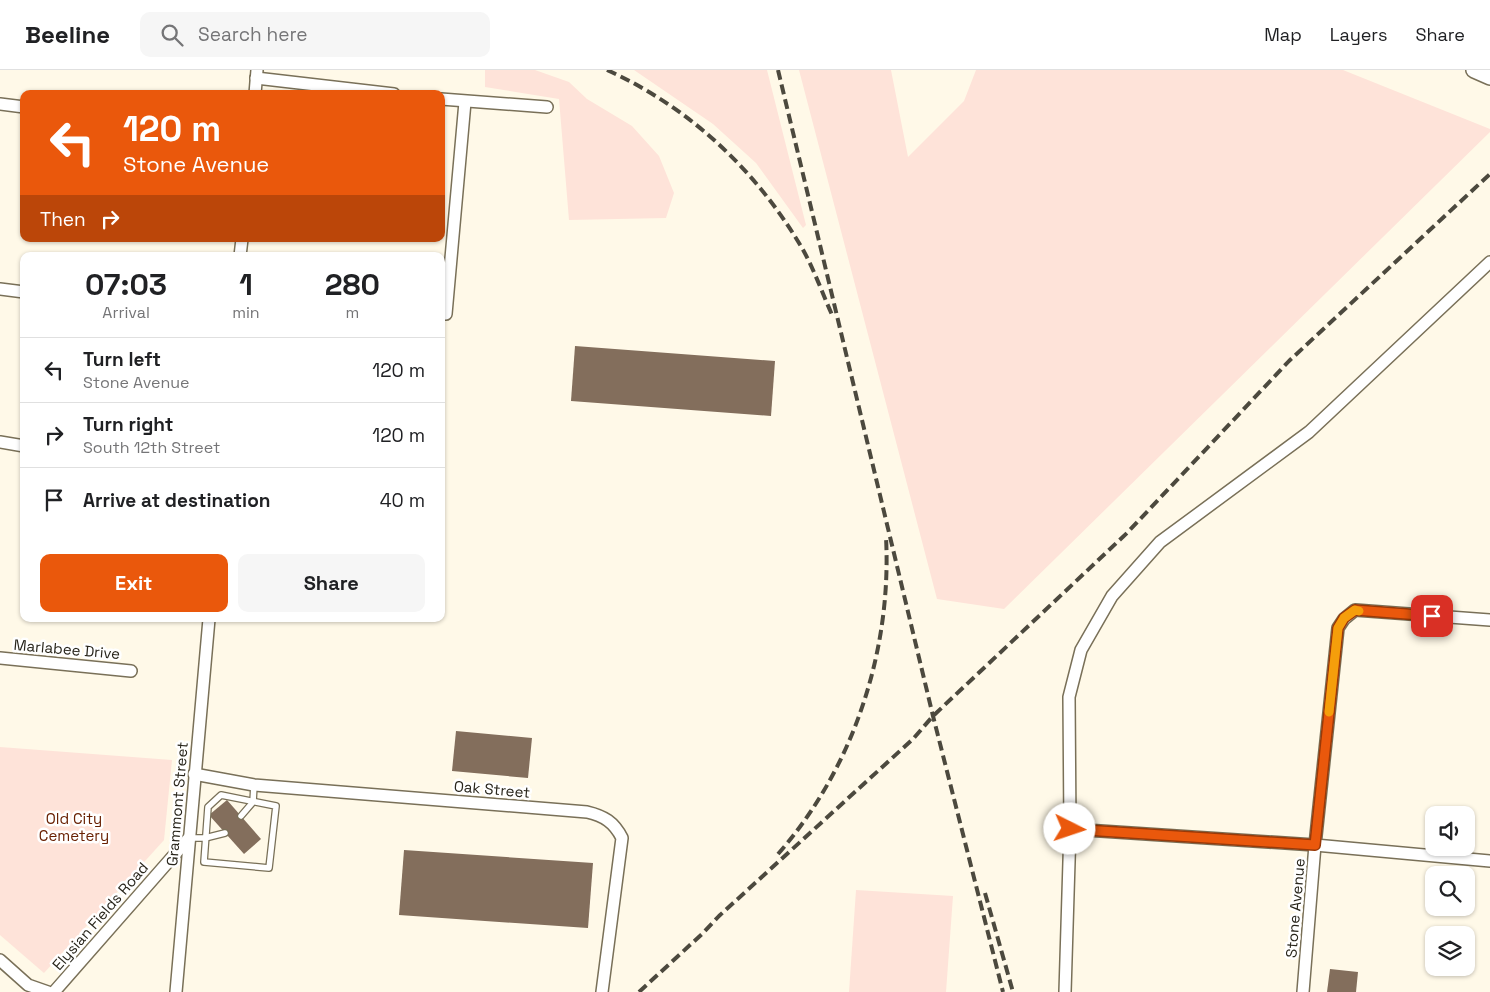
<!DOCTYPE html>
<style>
:root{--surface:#fff;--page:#f6f6f6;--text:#202124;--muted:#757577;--line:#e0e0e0;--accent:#ea580c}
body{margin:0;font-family:"Space Grotesk",sans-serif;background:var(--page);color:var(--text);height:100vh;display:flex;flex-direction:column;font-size:19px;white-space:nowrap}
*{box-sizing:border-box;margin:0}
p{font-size:16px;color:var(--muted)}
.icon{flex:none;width:28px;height:28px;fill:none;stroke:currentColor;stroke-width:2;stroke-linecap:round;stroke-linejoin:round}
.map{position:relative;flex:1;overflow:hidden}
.drawer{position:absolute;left:20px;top:182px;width:425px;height:370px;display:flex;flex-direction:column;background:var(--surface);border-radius:10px;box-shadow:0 1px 4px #0004}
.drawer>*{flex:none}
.top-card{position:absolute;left:20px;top:20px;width:425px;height:152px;border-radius:10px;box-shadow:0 1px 4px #0004;background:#ea580c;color:#fff;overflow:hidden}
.controls{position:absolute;left:1425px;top:736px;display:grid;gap:10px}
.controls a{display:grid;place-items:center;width:50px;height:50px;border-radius:10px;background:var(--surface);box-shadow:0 1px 4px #0004;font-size:25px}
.pin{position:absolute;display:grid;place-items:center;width:42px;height:42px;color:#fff;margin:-21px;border-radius:10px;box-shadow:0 2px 8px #0006}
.me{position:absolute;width:55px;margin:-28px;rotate:94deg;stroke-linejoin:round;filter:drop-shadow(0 0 4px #0008)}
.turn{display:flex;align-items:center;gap:18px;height:105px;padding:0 20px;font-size:22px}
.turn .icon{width:65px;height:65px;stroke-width:2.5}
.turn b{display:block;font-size:35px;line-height:42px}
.then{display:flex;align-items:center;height:48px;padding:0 20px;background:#0003;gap:10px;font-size:19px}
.eta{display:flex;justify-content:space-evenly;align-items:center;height:85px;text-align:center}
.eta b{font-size:30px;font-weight:700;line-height:35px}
.cta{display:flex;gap:10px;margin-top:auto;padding:10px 20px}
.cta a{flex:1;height:58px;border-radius:10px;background:var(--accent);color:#fff;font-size:20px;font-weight:700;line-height:58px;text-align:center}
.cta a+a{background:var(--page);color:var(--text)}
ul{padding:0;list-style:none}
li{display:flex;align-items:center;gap:15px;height:65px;padding:0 20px;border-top:1px solid var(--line)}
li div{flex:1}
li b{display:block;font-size:19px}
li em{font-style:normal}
header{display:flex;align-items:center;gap:30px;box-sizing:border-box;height:70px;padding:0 25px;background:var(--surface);border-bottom:1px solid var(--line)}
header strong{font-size:24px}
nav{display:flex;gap:28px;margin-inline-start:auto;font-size:18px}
.search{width:350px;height:45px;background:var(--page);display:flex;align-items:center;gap:12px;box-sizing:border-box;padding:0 18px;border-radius:10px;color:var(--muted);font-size:19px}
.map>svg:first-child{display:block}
.green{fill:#fee3d9}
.building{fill:#836e5c}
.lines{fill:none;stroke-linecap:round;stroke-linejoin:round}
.service-casing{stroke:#797058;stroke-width:8}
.minor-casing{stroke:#797058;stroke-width:14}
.secondary-casing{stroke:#797058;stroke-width:18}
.service{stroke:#fff;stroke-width:5.5}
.minor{stroke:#fff;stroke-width:11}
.secondary{stroke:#fff;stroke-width:15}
.rail{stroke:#4c493e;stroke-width:4;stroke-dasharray:10 5;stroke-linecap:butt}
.route-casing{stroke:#983908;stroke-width:12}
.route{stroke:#ea580c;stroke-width:9}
.slow{stroke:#f59e0b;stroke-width:9}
.labels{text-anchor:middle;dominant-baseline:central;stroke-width:5;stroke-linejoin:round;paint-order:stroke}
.street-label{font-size:15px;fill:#28251b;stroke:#fff}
.park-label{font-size:15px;fill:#692103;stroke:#fff}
</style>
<header>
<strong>Beeline</strong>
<div class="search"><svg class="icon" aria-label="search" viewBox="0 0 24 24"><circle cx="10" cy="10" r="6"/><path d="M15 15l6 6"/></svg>Search here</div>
<nav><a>Map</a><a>Layers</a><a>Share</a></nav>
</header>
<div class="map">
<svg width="1490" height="922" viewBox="0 0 1490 922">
<rect width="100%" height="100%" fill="#fff9e8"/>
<g class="green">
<polygon points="485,0 535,0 569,12 587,29 632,56 659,86 674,123 666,148 569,150 559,29 485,17"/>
<polygon points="634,0 767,0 806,155 803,158 756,93 713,54"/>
<polygon points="799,0 891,0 908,87 964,31 976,0 1343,0 1490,59 1490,62 1004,539 937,529"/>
<polygon points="0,677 172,690 164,770 44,903 0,865"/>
<polygon points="856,820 953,826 946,922 849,922"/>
</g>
<g class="building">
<polygon points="575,276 775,291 771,346 571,331"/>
<polygon points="456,661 532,668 528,708 452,701"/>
<polygon points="227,730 261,769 244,784 209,745"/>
<polygon points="404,780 593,793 588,858 399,845"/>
<polygon points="1330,899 1358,902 1356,922 1327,922"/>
</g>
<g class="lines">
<g class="service-casing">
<g id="service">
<polygon points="221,725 276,736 269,798 204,792 208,737"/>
<polyline points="241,746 253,732 254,715"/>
<polyline points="189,768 205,768 225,763"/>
</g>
</g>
<g class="minor-casing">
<g id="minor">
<polyline points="256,8 394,24"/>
<polyline points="255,24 257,0"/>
<polyline points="441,29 547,37"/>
<polyline points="0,34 24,37"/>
<polyline points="240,186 242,169"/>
<polyline points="0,219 24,222"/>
<polyline points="441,244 446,244 465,32"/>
<polyline points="0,372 24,376"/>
<polyline points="0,588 131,601"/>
<path d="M194 704 254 715 587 742C604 746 614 752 622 768L602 922"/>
<polyline points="1070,759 1315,775 1490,791"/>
<polyline points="0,890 28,915 48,922"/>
<polyline points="54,922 189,768"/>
<polyline points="176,922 209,549"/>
<polyline points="1065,922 1070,759 1069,627 1081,580 1112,526 1160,472 1309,362 1490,192"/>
<polyline points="1303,922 1315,775 1338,558 1344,549 1355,540 1490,550"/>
</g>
</g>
<g class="secondary-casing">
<polyline id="secondary" points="1474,0 1490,7"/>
</g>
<use href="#service" class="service"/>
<use href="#minor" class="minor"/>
<use href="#secondary" class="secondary"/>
<g class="rail">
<path d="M607 0C689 37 756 100 802 178 814 199 823 225 833 247"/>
<polyline points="778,0 933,646 1003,922"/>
<path d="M778 784C853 699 892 581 886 467"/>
<polyline points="985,823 1013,922"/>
<polyline points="639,922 702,864 719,846 913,669 933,646 1127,463 1289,291 1490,104"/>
</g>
</g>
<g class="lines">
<g class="route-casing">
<polyline id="route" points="1070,759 1315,775 1338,558 1344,548 1355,540 1432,546"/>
</g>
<use href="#route" class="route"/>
<polyline class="slow" points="1329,642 1338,558 1344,548 1355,540 1359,541"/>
</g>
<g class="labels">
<g class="street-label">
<text transform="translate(67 579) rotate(5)">Marlabee Drive</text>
<text transform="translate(492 719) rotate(5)">Oak Street</text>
<text transform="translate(177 734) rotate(-85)">Grammont Street</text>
<text transform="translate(1295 838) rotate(-85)">Stone Avenue</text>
<text transform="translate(100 846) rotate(-49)">Elysian Fields Road</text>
</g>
<g class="park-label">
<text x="74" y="748">Old City<tspan x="74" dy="17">Cemetery</tspan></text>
</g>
</g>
</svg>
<div class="controls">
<a><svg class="icon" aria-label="sound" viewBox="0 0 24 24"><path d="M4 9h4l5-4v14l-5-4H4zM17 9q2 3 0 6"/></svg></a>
<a><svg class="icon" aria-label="search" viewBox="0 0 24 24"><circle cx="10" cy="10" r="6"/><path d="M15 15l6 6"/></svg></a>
<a><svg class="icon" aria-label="layers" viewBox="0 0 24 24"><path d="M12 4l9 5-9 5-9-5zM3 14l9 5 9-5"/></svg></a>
</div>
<div class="pin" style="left:1432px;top:546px;background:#d93025"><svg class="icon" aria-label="arrive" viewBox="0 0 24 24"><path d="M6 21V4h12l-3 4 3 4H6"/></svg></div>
<svg class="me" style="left:1070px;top:759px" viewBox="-20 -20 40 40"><circle r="19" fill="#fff"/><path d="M0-13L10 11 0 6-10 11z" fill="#ea580c"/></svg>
<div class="top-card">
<div class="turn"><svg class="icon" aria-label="left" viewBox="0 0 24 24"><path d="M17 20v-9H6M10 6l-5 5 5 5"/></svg><div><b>120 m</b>Stone Avenue</div></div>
<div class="then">Then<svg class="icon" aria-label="right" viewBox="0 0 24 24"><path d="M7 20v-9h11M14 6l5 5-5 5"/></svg></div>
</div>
<section class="drawer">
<div class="eta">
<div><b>07:03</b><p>Arrival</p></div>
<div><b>1</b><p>min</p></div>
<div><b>280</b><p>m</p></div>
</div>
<ul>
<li><svg class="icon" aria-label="left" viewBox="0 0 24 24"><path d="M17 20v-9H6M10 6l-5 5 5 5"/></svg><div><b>Turn left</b><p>Stone Avenue</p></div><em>120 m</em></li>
<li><svg class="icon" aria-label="right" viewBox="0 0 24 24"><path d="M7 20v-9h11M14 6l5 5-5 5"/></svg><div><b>Turn right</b><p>South 12th Street</p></div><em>120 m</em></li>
<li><svg class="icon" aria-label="arrive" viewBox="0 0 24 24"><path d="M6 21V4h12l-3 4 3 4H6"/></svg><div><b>Arrive at destination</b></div><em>40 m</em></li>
</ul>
<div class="cta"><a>Exit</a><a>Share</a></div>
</section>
</div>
